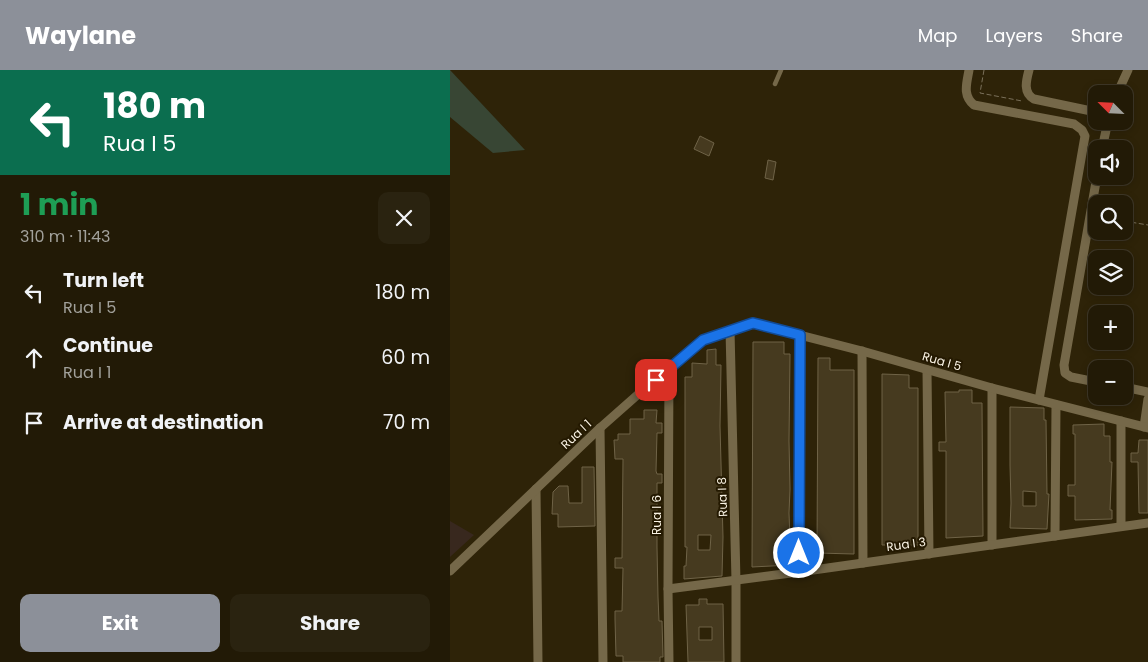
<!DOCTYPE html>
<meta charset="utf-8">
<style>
:root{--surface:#221a06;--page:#2a2310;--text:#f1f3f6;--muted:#a2a19b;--line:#3f3828;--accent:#8c9099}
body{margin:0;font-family:Poppins,sans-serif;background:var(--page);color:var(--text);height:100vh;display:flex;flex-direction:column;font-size:19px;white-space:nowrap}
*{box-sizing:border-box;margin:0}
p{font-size:16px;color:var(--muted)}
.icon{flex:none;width:28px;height:28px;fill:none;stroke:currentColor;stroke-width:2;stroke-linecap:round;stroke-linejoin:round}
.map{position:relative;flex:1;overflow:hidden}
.side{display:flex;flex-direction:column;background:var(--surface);width:450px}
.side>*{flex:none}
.top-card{background:#0b6e4f;color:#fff;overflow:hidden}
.needle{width:32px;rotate:294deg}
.tools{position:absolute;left:638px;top:15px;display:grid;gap:10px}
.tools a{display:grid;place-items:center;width:45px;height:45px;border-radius:10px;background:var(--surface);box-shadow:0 2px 8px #0003,0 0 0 1px var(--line);font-size:25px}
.pin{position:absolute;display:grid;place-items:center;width:42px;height:42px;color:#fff;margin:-21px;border-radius:10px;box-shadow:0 2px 8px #0006}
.me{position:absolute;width:55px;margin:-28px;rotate:0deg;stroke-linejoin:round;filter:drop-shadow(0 0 4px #0008)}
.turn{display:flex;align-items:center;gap:18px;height:105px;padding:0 20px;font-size:22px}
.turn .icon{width:65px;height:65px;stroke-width:2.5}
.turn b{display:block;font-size:35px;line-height:42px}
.round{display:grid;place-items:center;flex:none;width:52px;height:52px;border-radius:10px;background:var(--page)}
.summary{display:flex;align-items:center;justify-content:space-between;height:85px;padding:0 20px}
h1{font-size:30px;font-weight:700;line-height:38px;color:#1e9e55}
.action{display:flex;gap:10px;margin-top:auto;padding:10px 20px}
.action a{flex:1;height:58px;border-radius:10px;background:var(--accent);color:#fff;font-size:20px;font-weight:700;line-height:58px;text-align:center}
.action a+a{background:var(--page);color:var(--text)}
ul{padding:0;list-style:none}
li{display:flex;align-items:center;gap:15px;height:65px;padding:0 20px}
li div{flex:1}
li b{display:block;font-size:19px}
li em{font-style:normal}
header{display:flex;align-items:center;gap:30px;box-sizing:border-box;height:70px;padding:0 25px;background:var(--accent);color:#fff}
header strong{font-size:24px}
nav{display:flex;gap:28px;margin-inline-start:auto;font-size:18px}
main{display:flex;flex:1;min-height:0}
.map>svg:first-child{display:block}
.industrial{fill:#38281e}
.green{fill:#384634}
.building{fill:#463a1f;stroke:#6f6347;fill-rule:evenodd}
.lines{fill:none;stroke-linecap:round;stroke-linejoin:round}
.path{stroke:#7a705a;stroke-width:1;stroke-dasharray:5 2.5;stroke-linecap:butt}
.lane{stroke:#756849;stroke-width:4.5}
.street{stroke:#756849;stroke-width:9}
.route-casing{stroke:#114b97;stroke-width:12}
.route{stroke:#1a73e8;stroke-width:9}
.labels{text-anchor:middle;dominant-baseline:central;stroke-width:4;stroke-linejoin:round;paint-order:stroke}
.street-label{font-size:12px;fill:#faf3e4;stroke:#241901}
</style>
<header>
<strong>Waylane</strong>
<nav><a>Map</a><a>Layers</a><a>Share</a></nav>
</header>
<main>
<section class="side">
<div class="top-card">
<div class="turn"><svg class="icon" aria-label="left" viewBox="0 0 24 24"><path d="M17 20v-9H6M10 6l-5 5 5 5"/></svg><div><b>180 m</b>Rua I 5</div></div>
</div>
<div class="summary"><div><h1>1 min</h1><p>310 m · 11:43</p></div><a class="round"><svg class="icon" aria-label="close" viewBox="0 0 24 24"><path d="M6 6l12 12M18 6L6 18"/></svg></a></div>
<ul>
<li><svg class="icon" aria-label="left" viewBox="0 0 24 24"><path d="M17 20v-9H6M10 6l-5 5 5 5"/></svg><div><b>Turn left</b><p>Rua I 5</p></div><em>180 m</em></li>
<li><svg class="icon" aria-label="ahead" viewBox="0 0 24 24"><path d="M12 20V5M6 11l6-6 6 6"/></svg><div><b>Continue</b><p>Rua I 1</p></div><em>60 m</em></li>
<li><svg class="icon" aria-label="arrive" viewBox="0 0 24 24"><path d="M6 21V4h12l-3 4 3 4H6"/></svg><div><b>Arrive at destination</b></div><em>70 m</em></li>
</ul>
<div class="action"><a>Exit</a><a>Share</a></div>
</section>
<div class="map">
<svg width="698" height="592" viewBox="0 0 698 592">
<rect width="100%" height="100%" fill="#2e2308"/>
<polygon class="industrial" points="0,451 24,465 0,487"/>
<polygon class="green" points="0,0 75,80 43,83 0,47"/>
<g class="building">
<polygon points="250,66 264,73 259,86 244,79"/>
<polygon points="318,90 326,92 323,110 315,108"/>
<polygon points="303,272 334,272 334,284 340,284 339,371 340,419 339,443 341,495 302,497"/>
<path d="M266 279V295H271L270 356 273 467 272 506 234 509V496H236L237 477H235V307H242V293L257 294V280ZM248 465H261L260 480H248Z"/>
<polygon points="368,288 380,288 380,300 404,300 404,484 367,483"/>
<polygon points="432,304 459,305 459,318 468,318 468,475 432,475"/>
<polygon points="509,320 522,320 522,333 532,333 533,466 496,468 496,381 489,381 489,372 496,372 495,322 509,322"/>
<path d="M560 337 594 338V350H596L597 424H599L597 459 560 458 561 433 560 395ZM573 421 586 422V436H573Z"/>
<polygon points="194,340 207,340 206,353 212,353 212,363 207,363 206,401 207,404 212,404 212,413 207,413 207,477 208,527 209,551 212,551 213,587 210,587 210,592 173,592 173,586 166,586 165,549 165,541 172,541 173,498 165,498 165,488 172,488 173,389 165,389 164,370 168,370 168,364 180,364 180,349 194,349"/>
<polygon points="654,354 654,366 660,366 660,392 662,392 660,440 662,440 662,449 625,450 625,426 618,426 618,415 625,415 625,364 623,364 623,355"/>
<polygon points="689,370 698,370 698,443 689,443 688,392 681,392 681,383 688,383"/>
<polygon points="132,397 144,397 145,456 108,457 108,444 102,444 103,422 109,416 118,416 119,433 132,433"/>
<path d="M249 529H257V534H273L274 592H238L236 535H249ZM249 557H262V570H249Z"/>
</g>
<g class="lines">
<g class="path">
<polyline points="534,0 530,23 572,31"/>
<polyline points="674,151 698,155"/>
</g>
<polyline class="lane" points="325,14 331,0"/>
<g class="street">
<path d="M519 0C517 13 512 25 524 35L624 54 632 60 635 66 589 330"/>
<path d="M579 0C576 11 573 23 584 29L646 42"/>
<polyline points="667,24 678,0"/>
<polyline points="652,79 658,51"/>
<polyline points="280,260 286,511 286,592"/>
<polyline points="412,281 413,493"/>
<polyline points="477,300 479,484"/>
<polyline points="646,312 621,307 615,303 614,295 647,106"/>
<polyline points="674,317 698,322"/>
<polyline points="542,318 542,475"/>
<polyline points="694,357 698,329"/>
<polyline points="150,358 153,592"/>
<polyline points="86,419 88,592"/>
<polyline points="671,456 671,351"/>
<polyline points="605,466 606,335"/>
<polyline points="0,501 150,358 219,297 253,270 303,253 412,281 542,318 698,358"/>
<polyline points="349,502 350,265"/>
<polyline points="218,519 349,502 698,453"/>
<polyline points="219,592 218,519 219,297"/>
</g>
</g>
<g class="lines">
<g class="route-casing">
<polyline id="route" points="206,310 253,270 303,253 350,265 349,483"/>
</g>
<use href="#route" class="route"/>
</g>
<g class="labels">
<g class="street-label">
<text transform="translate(492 291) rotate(16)">Rua I 5</text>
<text transform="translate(126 364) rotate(-43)">Rua I 1</text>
<text transform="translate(272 427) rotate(-92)">Rua I 8</text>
<text transform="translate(206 445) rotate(-90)">Rua I 6</text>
<text transform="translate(456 474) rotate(-8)">Rua I 3</text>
</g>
</g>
</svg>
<div class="tools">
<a><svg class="needle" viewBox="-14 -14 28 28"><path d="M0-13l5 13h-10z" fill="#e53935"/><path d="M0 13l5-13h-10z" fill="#a2a19b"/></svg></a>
<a><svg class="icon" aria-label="sound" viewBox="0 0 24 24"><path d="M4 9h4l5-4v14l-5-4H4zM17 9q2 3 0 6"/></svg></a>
<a><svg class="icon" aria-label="search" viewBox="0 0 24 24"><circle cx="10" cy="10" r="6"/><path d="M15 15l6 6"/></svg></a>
<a><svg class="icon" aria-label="layers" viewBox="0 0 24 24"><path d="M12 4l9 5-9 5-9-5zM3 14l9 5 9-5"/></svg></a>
<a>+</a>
<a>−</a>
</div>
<div class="pin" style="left:206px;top:310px;background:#d93025"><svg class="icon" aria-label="arrive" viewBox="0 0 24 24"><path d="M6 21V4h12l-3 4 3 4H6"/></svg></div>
<svg class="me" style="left:349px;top:483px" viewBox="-20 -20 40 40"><circle r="17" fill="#1a73e8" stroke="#fff" stroke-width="3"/><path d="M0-11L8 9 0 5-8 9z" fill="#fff"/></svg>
</div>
</main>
